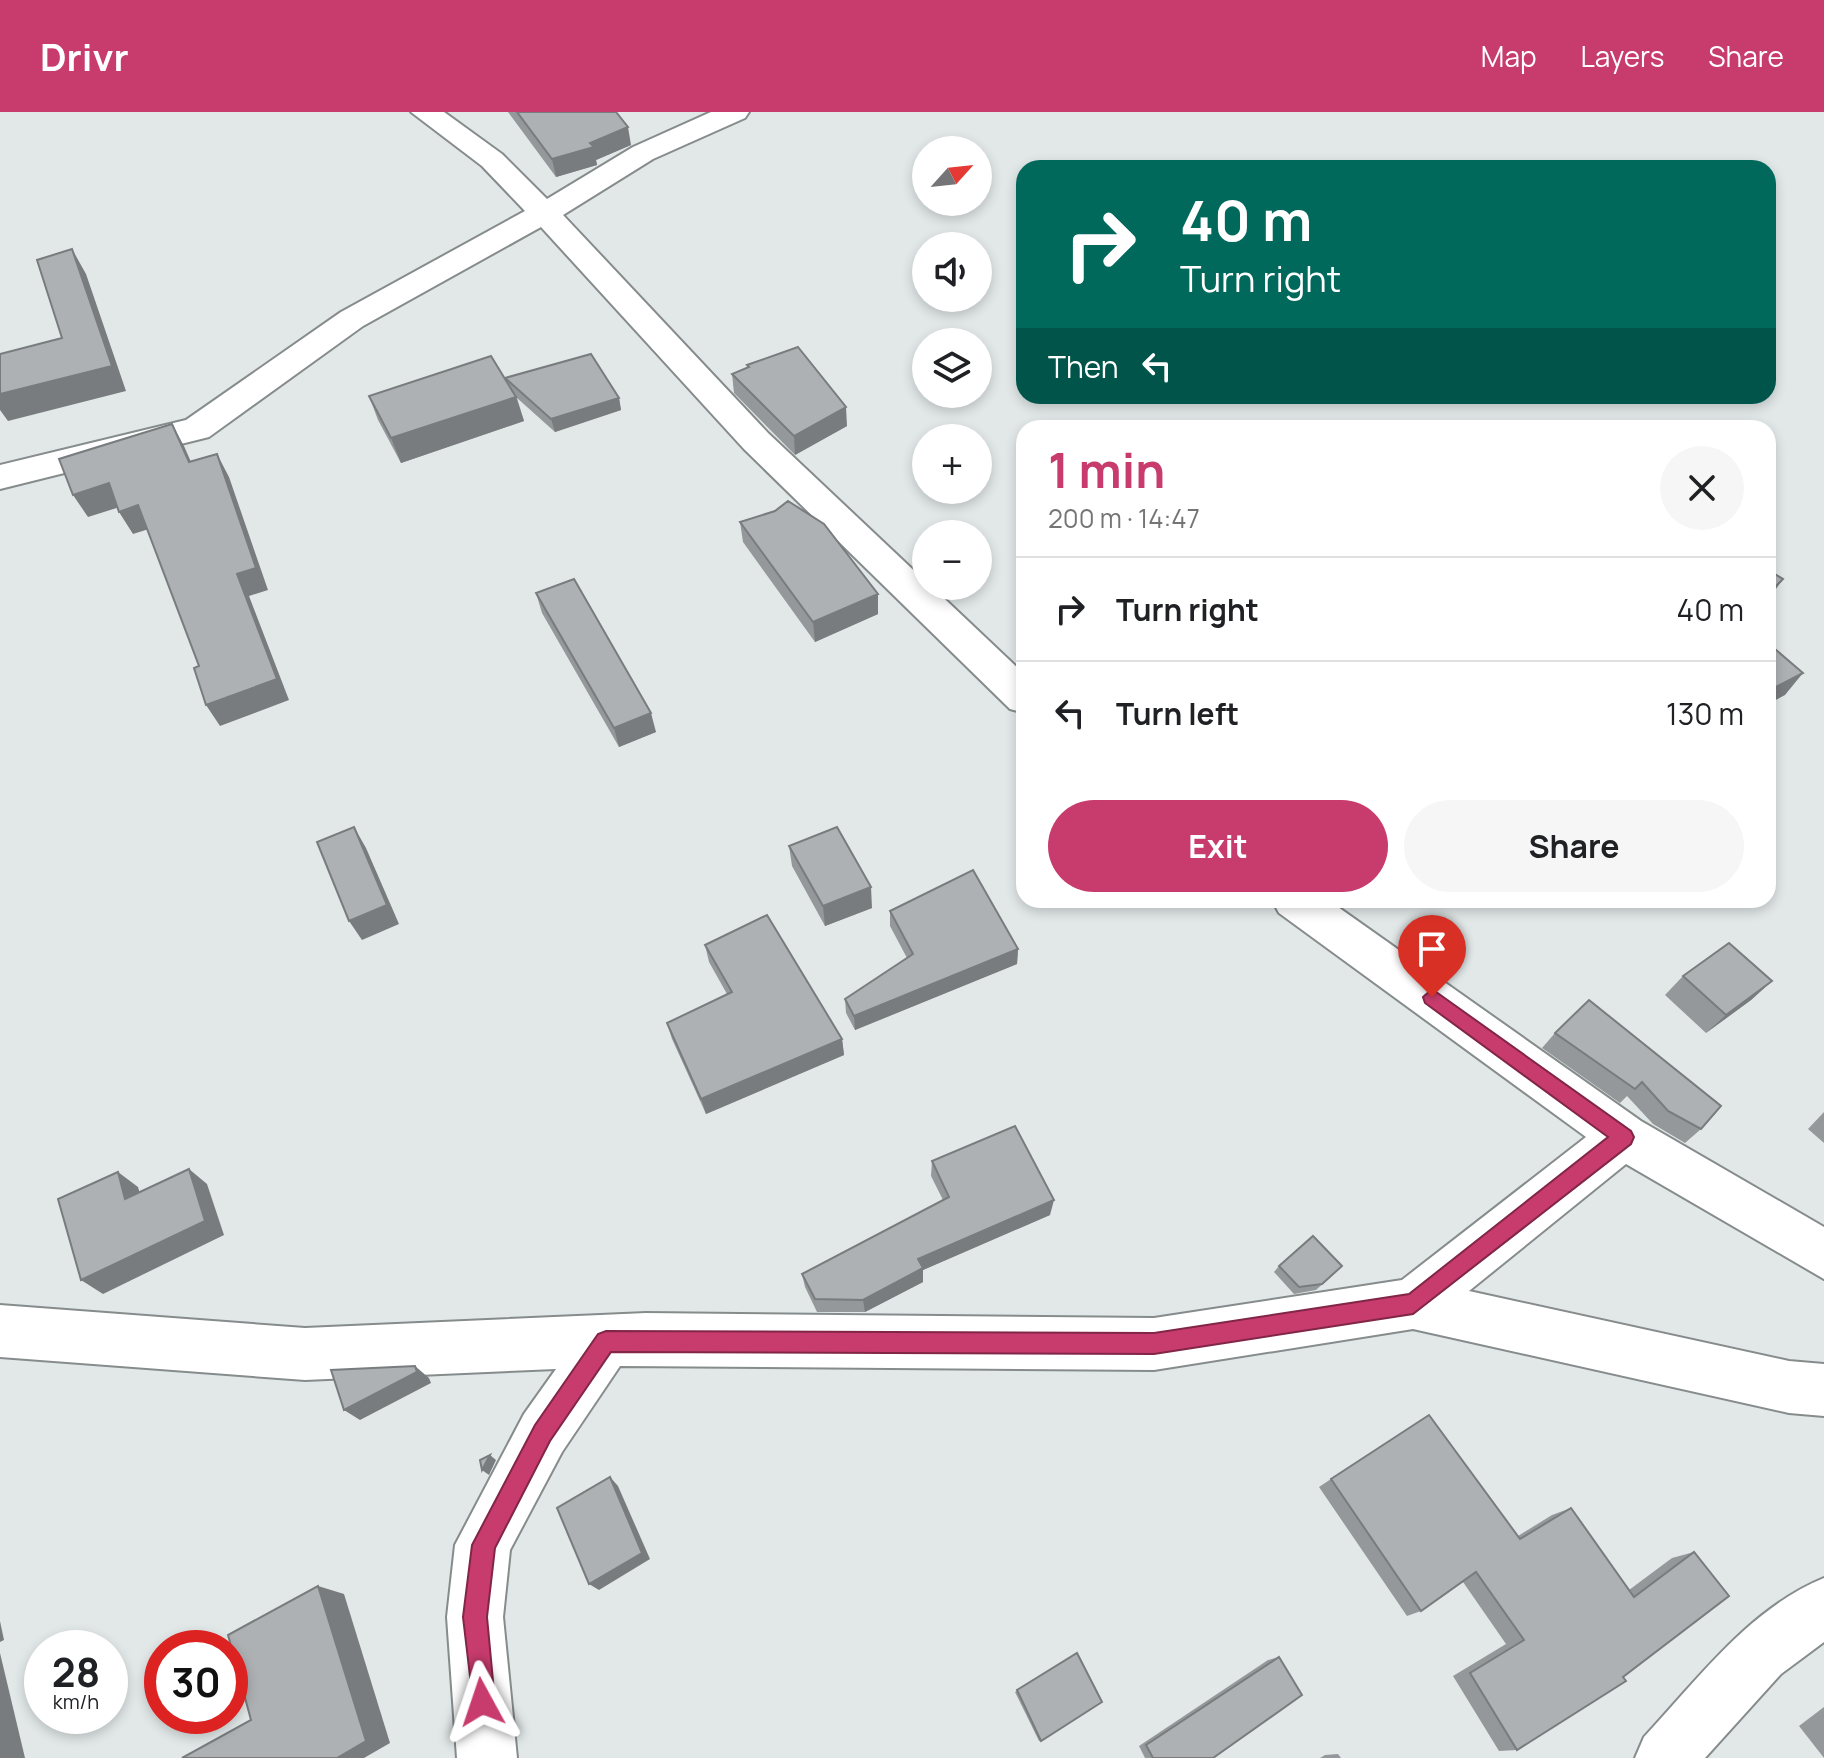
<!DOCTYPE html>
<meta charset="utf-8">
<style>
:root{--surface:#fff;--page:#f6f6f6;--text:#202124;--muted:#757577;--line:#e0e0e0;--accent:#c73b6d}
body{margin:0;font-family:Manrope,sans-serif;background:var(--page);color:var(--text);height:100vh;display:flex;flex-direction:column;font-size:30px;white-space:nowrap}
*{box-sizing:border-box;margin:0}
p{font-size:26px;color:var(--muted)}
.icon{flex:none;width:44px;height:44px;fill:none;stroke:currentColor;stroke-width:2;stroke-linecap:round;stroke-linejoin:round}
.map{position:relative;flex:1;overflow:hidden}
.side{position:absolute;left:1016px;top:308px;width:760px;height:488px;display:flex;flex-direction:column;background:var(--surface);border-radius:24px;box-shadow:0 4px 12px #0003}
.side>*{flex:none}
.banner{position:absolute;left:1016px;top:48px;width:760px;height:244px;border-radius:24px;box-shadow:0 4px 12px #0003;background:#00695c;color:#fff;overflow:hidden}
.needle{width:52px;rotate:63deg}
.buttons{position:absolute;left:912px;top:24px;display:grid;gap:16px}
.buttons a{display:grid;place-items:center;width:80px;height:80px;border-radius:50%;background:var(--surface);box-shadow:0 4px 12px #0003;font-size:40px}
.speed{position:absolute;left:24px;top:1518px;display:flex;gap:16px;font-size:40px;font-weight:700;text-align:center}
.speed>*{display:grid;place-content:center;width:104px;height:104px;border-radius:50%;background:var(--surface);box-shadow:0 4px 12px #0003;line-height:1}
.speed small{font-size:20px;font-weight:400}
.speed .limit{border:12px solid #d22;background:#fff;color:#111}
.pin{position:absolute;display:grid;place-items:center;width:68px;height:68px;color:#fff;margin:-82px -34px;border-radius:50% 50% 50% 0;rotate:-45deg;box-shadow:0 0 8px #0007}
.pin .icon{rotate:45deg}
.me{position:absolute;width:88px;margin:-44px;rotate:355deg;stroke-linejoin:round;filter:drop-shadow(0 0 6px #0008)}
.turn{display:flex;align-items:center;gap:28px;height:168px;padding:0 32px;font-size:36px}
.turn .icon{width:104px;height:104px;stroke-width:2.5}
.turn b{display:block;font-size:56px;line-height:68px}
.then{display:flex;align-items:center;height:76px;padding:0 32px;background:#0003;gap:16px;font-size:30px}
.round{display:grid;place-items:center;flex:none;width:84px;height:84px;border-radius:42px;background:var(--page)}
.headline{display:flex;align-items:center;justify-content:space-between;height:136px;padding:0 32px}
h1{font-size:48px;font-weight:700;line-height:60px;color:var(--accent)}
.cta{display:flex;gap:16px;margin-top:auto;padding:16px 32px}
.cta a{flex:1;height:92px;border-radius:48px;background:var(--accent);color:#fff;font-size:32px;font-weight:700;line-height:92px;text-align:center}
.cta a+a{background:var(--page);color:var(--text)}
ul{padding:0;list-style:none}
li{display:flex;align-items:center;gap:24px;height:104px;padding:0 32px;border-top:2px solid var(--line)}
li div{flex:1}
li b{display:block;font-size:30px}
li em{font-style:normal}
header{display:flex;align-items:center;gap:48px;box-sizing:border-box;height:112px;padding:0 40px;background:var(--accent);color:#fff}
header strong{font-size:38px}
nav{display:flex;gap:44px;margin-inline-start:auto;font-size:28px}
.map>svg:first-child{display:block}
.lines{fill:none;stroke-linecap:round;stroke-linejoin:round}
.minor-casing{stroke:#868b8b;stroke-width:4}
.minor{fill:#fff;fill-rule:evenodd}
.wall{fill:#95989b}
.shaded-wall{fill:#797c7e}
.building{fill:#adb1b4;stroke:#797c7e;stroke-width:2}
.route{fill:#c73b6d;stroke:#812647;stroke-width:2}
</style>
<header>
<strong>Drivr</strong>
<nav><a>Map</a><a>Layers</a><a>Share</a></nav>
</header>
<div class="map">
<svg width="1824" height="1646" viewBox="0 0 1824 1646">
<rect width="100%" height="100%" fill="#e2e8e8"/>
<g class="lines">
<g class="minor-casing">
<g id="minor">
<polygon points="411,0 444,0 502,42 547,87 633,35 711,0 749,0 745,6 653,47 563,103 768,321 926,470 926,474 931,474 1024,562 1024,601 1010,597 744,337 541,115 363,214 209,325 0,377 0,353 186,308 341,200 525,99 482,54"/>
<polygon points="1272,788 1328,788 1641,1009 1824,1115 1824,1167 1626,1052 1469,1179 1789,1249 1824,1252 1824,1304 1789,1301 1413,1217 1154,1258 620,1254 562,1340 510,1438 503,1505 517,1646 457,1646 447,1505 455,1433 524,1302 556,1257 305,1268 0,1245 0,1193 305,1216 646,1201 1154,1206 1402,1168 1586,1025 1279,801"/>
<path d="M1824 1466V1530L1781 1562 1705 1646H1635L1644 1625C1697 1568 1750 1496 1824 1466Z"/>
</g>
</g>
<use href="#minor" class="minor"/>
</g>
<g class="wall">
<polygon points="508,0 616,0 631,33 596,48 597,53 556,65"/>
<polygon points="747,253 847,314 795,343 734,281 732,262 748,255"/>
<polygon points="505,266 619,286 621,298 555,320 517,286 524,309 401,351 378,308 369,284"/>
<polygon points="740,410 878,482 878,502 815,530 743,430"/>
<polygon points="536,481 656,620 619,635 542,501"/>
<polygon points="789,734 872,796 825,814 792,754"/>
<polygon points="890,799 1018,837 1017,852 855,918 846,901 845,887 907,846 890,814"/>
<polygon points="705,833 842,927 844,943 706,1002 672,927 667,911 727,882 709,850"/>
<polygon points="1683,864 1772,869 1751,888 1706,921 1665,883"/>
<polygon points="1589,888 1701,1017 1685,1031 1653,1012 1627,984 1620,991 1542,936 1555,921"/>
<polygon points="1824,1000 1824,1031 1808,1017"/>
<polygon points="932,1049 1050,1103 923,1158 923,1170 865,1200 817,1200 805,1175 802,1162 943,1088 931,1064"/>
<polygon points="1279,1154 1342,1154 1316,1178 1294,1182 1274,1160"/>
<polygon points="1331,1367 1518,1424 1552,1403 1571,1396 1629,1478 1672,1446 1694,1440 1517,1638 1499,1639 1453,1564 1506,1532 1463,1470 1421,1499 1407,1504 1319,1375"/>
<polygon points="1077,1541 1041,1629 1039,1629 1015,1580"/>
<polygon points="1279,1545 1213,1646 1145,1646 1139,1634 1268,1548"/>
<polygon points="1824,1595 1824,1646 1799,1614"/>
<polygon points="1338,1642 1341,1646 1320,1646 1325,1643"/>
</g>
<g class="shaded-wall">
<polygon points="628,15 631,33 596,48 597,53 556,65 552,47"/>
<polygon points="72,137 86,162 126,279 8,309 0,298 0,282 112,254"/>
<polygon points="516,285 524,309 401,351 391,326"/>
<polygon points="619,286 621,298 555,320 551,307"/>
<polygon points="846,295 847,314 795,343 794,324"/>
<polygon points="172,312 184,334 201,373 189,350"/>
<polygon points="217,342 229,365 268,478 249,484 289,588 220,614 206,593 237,462"/>
<polygon points="109,371 123,394 88,405 73,383"/>
<polygon points="138,393 152,416 133,422 119,400"/>
<polygon points="1783,467 1768,488 1768,482"/>
<polygon points="878,482 878,502 815,530 813,510"/>
<polygon points="1803,561 1785,583 1768,592 1768,579"/>
<polygon points="651,601 656,620 619,635 614,616"/>
<polygon points="354,715 366,736 399,812 362,828 349,809"/>
<polygon points="871,775 872,796 825,814 823,794"/>
<polygon points="1018,837 1017,852 855,918 854,904"/>
<polygon points="1772,869 1751,888 1706,921 1726,903"/>
<polygon points="842,927 844,943 706,1002 701,987"/>
<polygon points="189,1057 207,1072 224,1123 103,1182 81,1168"/>
<polygon points="118,1060 138,1075 146,1102 125,1087"/>
<polygon points="1054,1088 1050,1103 923,1158 923,1170 865,1200 863,1188 918,1147"/>
<polygon points="415,1254 429,1266 431,1271 360,1308 344,1298"/>
<polygon points="490,1343 496,1348 489,1363 482,1358"/>
<polygon points="610,1365 618,1374 650,1447 599,1478 589,1472"/>
<polygon points="318,1474 344,1482 390,1631 364,1646 337,1646"/>
<polygon points="0,1509 4,1528 0,1530"/>
<polygon points="0,1541 25,1646 0,1646"/>
</g>
<g class="building">
<polygon points="517,0 616,0 628,15 590,31 594,35 552,47"/>
<polygon points="72,137 112,254 0,282 0,242 62,226 37,148"/>
<polygon points="798,235 846,295 794,324 732,262 749,255 747,253"/>
<polygon points="591,242 619,286 551,307 505,266"/>
<polygon points="491,244 516,285 391,326 369,284"/>
<polygon points="172,312 189,350 217,342 256,456 237,462 277,567 206,593 194,556 199,554 138,393 119,400 109,371 73,383 59,347"/>
<polygon points="788,389 824,412 878,482 813,510 740,410 775,399"/>
<polygon points="1768,458 1783,467 1768,482"/>
<polygon points="574,467 651,601 614,616 536,481"/>
<polygon points="1768,531 1803,561 1768,579"/>
<polygon points="354,715 387,793 349,809 317,730"/>
<polygon points="837,715 871,775 823,794 789,734"/>
<polygon points="973,758 1018,837 854,904 845,887 913,842 890,799"/>
<polygon points="767,803 842,927 701,987 667,911 732,880 705,833"/>
<polygon points="1729,831 1772,869 1726,903 1683,864"/>
<polygon points="1589,888 1721,994 1701,1017 1668,999 1642,970 1635,977 1555,921"/>
<polygon points="1015,1014 1054,1088 918,1147 923,1156 863,1188 815,1187 802,1162 949,1085 932,1049"/>
<polygon points="189,1057 205,1109 81,1168 58,1087 118,1060 125,1087"/>
<polygon points="1313,1124 1342,1154 1322,1172 1299,1175 1279,1154"/>
<polygon points="415,1254 417,1260 344,1298 331,1258"/>
<polygon points="1429,1303 1520,1427 1571,1396 1634,1485 1694,1440 1729,1484 1623,1565 1626,1569 1517,1638 1470,1561 1524,1528 1476,1460 1421,1499 1331,1367"/>
<polygon points="490,1343 482,1358 480,1348"/>
<polygon points="610,1365 642,1441 589,1472 557,1396"/>
<polygon points="318,1474 366,1629 337,1646 182,1646 251,1608 228,1523"/>
<polygon points="1077,1541 1102,1590 1041,1629 1017,1578"/>
<polygon points="1279,1545 1302,1583 1213,1646 1153,1646 1146,1633"/>
</g>
<polygon class="route" points="1432,877 1631,1019 1634,1025 1631,1032 1413,1202 1154,1242 611,1240 550,1329 495,1436 487,1505 495,1590 491,1598 482,1602 474,1598 463,1505 472,1433 535,1313 598,1222 606,1219 1154,1221 1409,1182 1608,1025 1425,891 1423,885"/>
</svg>
<div class="buttons">
<a><svg class="needle" viewBox="-14 -14 28 28"><path d="M0-13l5 13h-10z" fill="#e53935"/><path d="M0 13l5-13h-10z" fill="#757577"/></svg></a>
<a><svg class="icon" aria-label="sound" viewBox="0 0 24 24"><path d="M4 9h4l5-4v14l-5-4H4zM17 9q2 3 0 6"/></svg></a>
<a><svg class="icon" aria-label="layers" viewBox="0 0 24 24"><path d="M12 4l9 5-9 5-9-5zM3 14l9 5 9-5"/></svg></a>
<a>+</a>
<a>−</a>
</div>
<div class="speed"><div>28<small>km/h</small></div><div class="limit">30</div></div>
<div class="pin" style="left:1432px;top:885px;background:#d93025"><svg class="icon" aria-label="arrive" viewBox="0 0 24 24"><path d="M6 21V4h12l-3 4 3 4H6"/></svg></div>
<svg class="me" style="left:482px;top:1590px" viewBox="-20 -20 40 40"><path d="M0-17L14 15 0 8-14 15z" fill="#c73b6d" stroke="#fff" stroke-width="4"/></svg>
<div class="banner">
<div class="turn"><svg class="icon" aria-label="right" viewBox="0 0 24 24"><path d="M7 20v-9h11M14 6l5 5-5 5"/></svg><div><b>40 m</b>Turn right</div></div>
<div class="then">Then<svg class="icon" aria-label="left" viewBox="0 0 24 24"><path d="M17 20v-9H6M10 6l-5 5 5 5"/></svg></div>
</div>
<section class="side">
<div class="headline"><div><h1>1 min</h1><p>200 m · 14:47</p></div><a class="round"><svg class="icon" aria-label="close" viewBox="0 0 24 24"><path d="M6 6l12 12M18 6L6 18"/></svg></a></div>
<ul>
<li><svg class="icon" aria-label="right" viewBox="0 0 24 24"><path d="M7 20v-9h11M14 6l5 5-5 5"/></svg><div><b>Turn right</b></div><em>40 m</em></li>
<li><svg class="icon" aria-label="left" viewBox="0 0 24 24"><path d="M17 20v-9H6M10 6l-5 5 5 5"/></svg><div><b>Turn left</b></div><em>130 m</em></li>
</ul>
<div class="cta"><a>Exit</a><a>Share</a></div>
</section>
</div>
